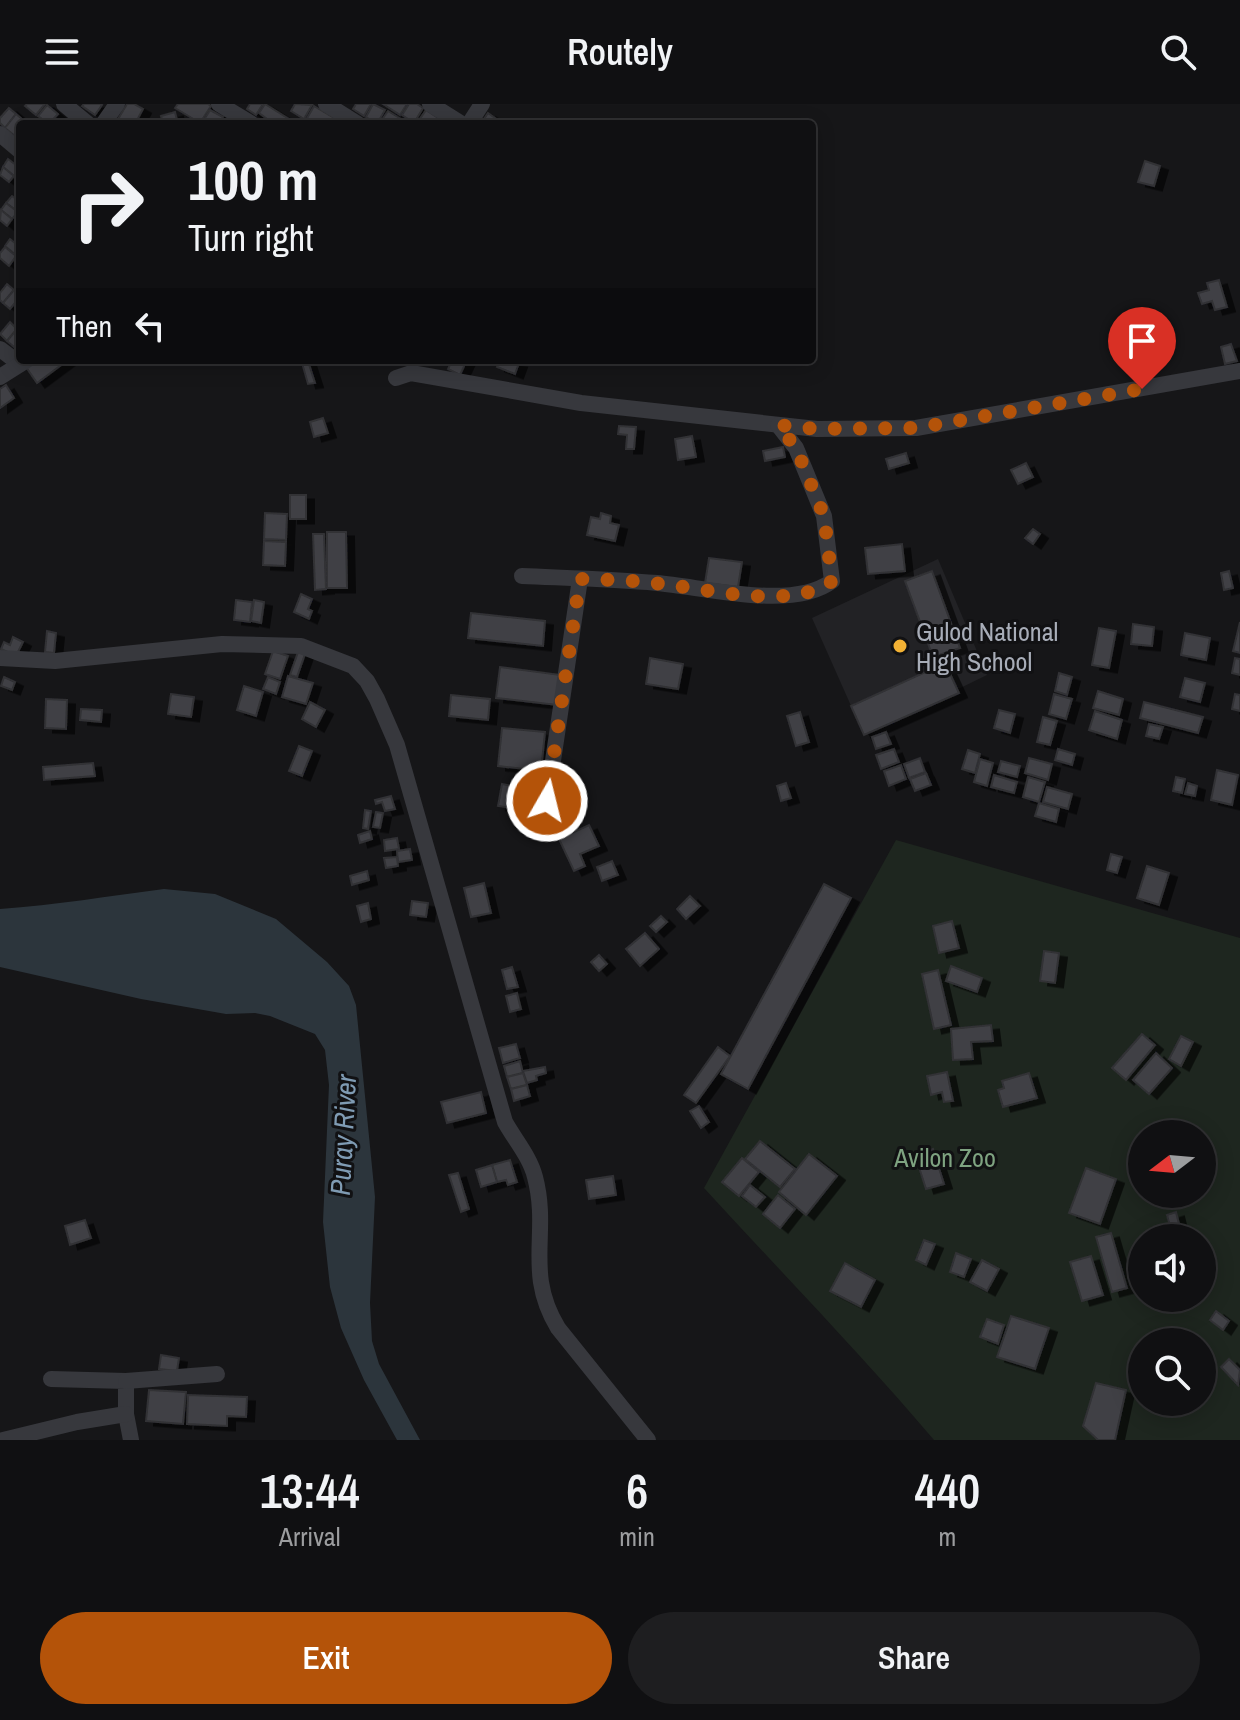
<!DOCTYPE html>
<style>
:root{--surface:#101012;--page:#1e1e20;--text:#f1f3f6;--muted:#9c9d9f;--line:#303032;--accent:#b45309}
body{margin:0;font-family:"Archivo Narrow",sans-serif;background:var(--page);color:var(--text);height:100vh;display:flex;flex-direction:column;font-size:30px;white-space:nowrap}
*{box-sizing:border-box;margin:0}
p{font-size:26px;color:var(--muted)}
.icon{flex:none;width:44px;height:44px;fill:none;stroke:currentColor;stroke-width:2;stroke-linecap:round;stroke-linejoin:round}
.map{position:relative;height:1336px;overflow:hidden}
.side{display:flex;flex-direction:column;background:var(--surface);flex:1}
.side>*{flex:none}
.hud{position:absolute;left:16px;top:16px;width:800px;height:244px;border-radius:8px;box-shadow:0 4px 20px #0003,0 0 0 2px var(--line);background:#101012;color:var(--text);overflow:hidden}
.needle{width:52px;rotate:254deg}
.controls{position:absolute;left:1128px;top:1016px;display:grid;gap:16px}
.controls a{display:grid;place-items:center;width:88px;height:88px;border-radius:50%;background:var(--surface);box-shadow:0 4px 20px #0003,0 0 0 2px var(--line);font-size:40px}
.pin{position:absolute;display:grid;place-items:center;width:68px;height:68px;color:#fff;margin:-82px -34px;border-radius:50% 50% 50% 0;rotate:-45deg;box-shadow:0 0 8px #0007}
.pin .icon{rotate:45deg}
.me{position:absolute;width:88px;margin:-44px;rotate:8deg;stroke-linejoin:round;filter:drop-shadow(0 0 6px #0008)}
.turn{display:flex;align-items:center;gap:28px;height:168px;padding:0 40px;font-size:36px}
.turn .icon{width:104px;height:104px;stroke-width:2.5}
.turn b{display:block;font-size:56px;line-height:68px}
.then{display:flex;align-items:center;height:76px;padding:0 40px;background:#0003;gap:16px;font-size:30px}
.eta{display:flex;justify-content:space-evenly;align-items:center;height:136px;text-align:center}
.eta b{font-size:48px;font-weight:600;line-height:56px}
.action{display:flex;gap:16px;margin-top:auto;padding:16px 40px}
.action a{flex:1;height:92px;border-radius:48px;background:var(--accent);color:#fff;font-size:32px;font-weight:600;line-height:92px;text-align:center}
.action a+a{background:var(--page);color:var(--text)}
header{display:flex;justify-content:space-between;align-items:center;height:104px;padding:0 40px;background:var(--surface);font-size:36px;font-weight:600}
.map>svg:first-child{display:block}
.built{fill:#222225}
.green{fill:#1e261f;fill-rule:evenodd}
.water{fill:#2c353c}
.building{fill:#404145;stroke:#303034;stroke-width:2;filter:url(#shadow)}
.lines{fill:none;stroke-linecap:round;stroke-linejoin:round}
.minor{stroke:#37383d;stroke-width:16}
.route{stroke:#b45309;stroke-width:14;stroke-dasharray:0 25.2}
.poi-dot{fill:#f2b134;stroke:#111113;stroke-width:3}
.labels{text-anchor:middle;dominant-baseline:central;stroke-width:6;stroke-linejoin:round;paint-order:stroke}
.poi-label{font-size:26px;fill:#a8adb8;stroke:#111113;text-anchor:start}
.park-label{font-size:26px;fill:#7fa381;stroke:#111113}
.water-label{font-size:28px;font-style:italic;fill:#7f9bb3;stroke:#111113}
</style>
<header><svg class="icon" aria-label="menu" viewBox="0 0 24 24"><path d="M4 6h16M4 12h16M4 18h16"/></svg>Routely<svg class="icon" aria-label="search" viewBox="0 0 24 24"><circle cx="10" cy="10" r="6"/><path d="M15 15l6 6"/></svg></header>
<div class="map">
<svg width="1240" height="1336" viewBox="0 0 1240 1336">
<defs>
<filter id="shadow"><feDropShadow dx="8" dy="4.5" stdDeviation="0" flood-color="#0009"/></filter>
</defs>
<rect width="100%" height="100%" fill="#161618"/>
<polygon class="built" points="938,455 987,571 864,631 812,514"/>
<path class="green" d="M896 736 1240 834V1336H934C860 1249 781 1168 704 1084ZM1142 1030H1202V1090H1142ZM1142 1134H1202V1194H1142ZM1142 1238H1202V1298H1142Z"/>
<path class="water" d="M164 785 215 790 276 815 327 858 349 882 356 901 375 1093 370 1199 372 1237 379 1260 420 1336H397L364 1276 341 1224 330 1183 323 1118 329 981 325 946 315 930 270 912 255 909 226 910 141 895 0 863V805C55 801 110 792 164 785Z"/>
<g class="building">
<polygon points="27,0 45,0 36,11 25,2"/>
<polygon points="84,0 100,0 102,1 95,11 82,2"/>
<polygon points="127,0 134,0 143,5 135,20 115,20"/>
<polygon points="178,0 208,0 211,2 200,19 175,4"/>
<polygon points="250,0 263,0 256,11 247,5"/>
<polygon points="265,0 289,15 286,20 274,20 259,9"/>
<polygon points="295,0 312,1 304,15 291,7"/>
<polygon points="356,0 371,0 364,12 353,5"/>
<polygon points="373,0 385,6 377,20 366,13"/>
<polygon points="383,0 407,0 400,11"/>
<polygon points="409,0 417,0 423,4 414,19 402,11"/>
<polygon points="47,1 58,10 49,20 38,12"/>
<polygon points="314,2 339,17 337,20 313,20 306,16"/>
<polygon points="9,4 16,10 5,24 0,19 0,14"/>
<polygon points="210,6 223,13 219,20 202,19"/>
<polygon points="426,6 438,14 434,20 417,19"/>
<polygon points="388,7 401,15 398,20 379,20"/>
<polygon points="175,8 178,20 163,20 161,12"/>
<polygon points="488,9 502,19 502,20 482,18"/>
<polygon points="16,10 28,20 20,20 20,36 5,24"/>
<polygon points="8,55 20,64 14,72 3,63"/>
<polygon points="1145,57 1160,62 1154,82 1138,78"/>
<polygon points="3,63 14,72 9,78 0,71"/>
<polygon points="12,92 20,98 18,108 6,99"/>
<polygon points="6,99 18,108 12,115 1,106"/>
<polygon points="1,106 12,115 7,122 0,116"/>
<polygon points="10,135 20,143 16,151 5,142"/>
<polygon points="5,143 16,152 9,162 0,154 0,149"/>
<polygon points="1219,176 1227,203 1215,206 1212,197 1202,200 1198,189 1209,186 1207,179"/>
<polygon points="7,180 14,186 3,199 0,196 0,189"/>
<polygon points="14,186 20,193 10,205 3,199"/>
<polygon points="10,218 17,225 7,237 0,230"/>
<polygon points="17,225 20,227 20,236 14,243 7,237"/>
<polygon points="1231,240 1237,257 1225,260 1221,243"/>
<polygon points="38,256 68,256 37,279 26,263"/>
<polygon points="452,256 467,256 460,271 448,265"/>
<polygon points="500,256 519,259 515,270 497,263"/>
<polygon points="308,257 315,279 308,280 302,259"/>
<polygon points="6,281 14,294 0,304 0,285"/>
<polygon points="323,314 328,329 314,333 310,318"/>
<polygon points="619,322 636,323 634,345 626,345 627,331 618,330"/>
<polygon points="692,332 696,353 678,356 675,335"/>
<polygon points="783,343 785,353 765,357 763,347"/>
<polygon points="906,349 909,359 889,365 886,355"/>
<polygon points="1026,359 1033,373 1018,380 1011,366"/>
<rect x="290" y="391" width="16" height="24"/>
<polygon points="265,409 287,410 286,436 264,435"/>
<polygon points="601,409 611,412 610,419 619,421 615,437 587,431 591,413 600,415"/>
<polygon points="1033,425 1040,430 1033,440 1025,434"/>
<polygon points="327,428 346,428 347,484 327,484"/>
<polygon points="313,430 324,430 326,485 315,486"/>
<polygon points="264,437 286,438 285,462 263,461"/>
<polygon points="902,440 905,467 868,470 865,444"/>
<polygon points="709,454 742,458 738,483 705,479"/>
<polygon points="932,467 960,544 933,553 905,477"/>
<polygon points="1229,467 1233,484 1224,486 1221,469"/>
<polygon points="301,490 312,495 308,505 312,507 309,515 294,508"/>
<polygon points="236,496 252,498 250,518 234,516"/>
<polygon points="254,496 264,498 261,519 251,517"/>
<polygon points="471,509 545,517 543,542 468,534"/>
<polygon points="1240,518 1240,549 1233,547"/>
<polygon points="1133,520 1154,523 1152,542 1131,540"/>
<polygon points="1099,524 1116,527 1109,564 1092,561"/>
<polygon points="47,527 56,529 54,549 45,548"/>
<polygon points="1185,529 1210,534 1206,556 1181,551"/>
<polygon points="13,533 23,538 16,552 1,545 4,538 10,541"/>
<polygon points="273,547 288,552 280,575 265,570"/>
<polygon points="298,548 305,550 297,573 290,571"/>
<polygon points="650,554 683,560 678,585 646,580"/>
<polygon points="1235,554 1240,555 1240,571 1232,569"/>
<polygon points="945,559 959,589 864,631 851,602"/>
<polygon points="500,563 561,571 557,601 496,594"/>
<polygon points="1059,569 1072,573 1067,591 1055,587"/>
<polygon points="288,572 313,579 306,600 282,593"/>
<polygon points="4,573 15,578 12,586 1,582"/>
<polygon points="268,573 280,578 276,590 263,585"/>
<polygon points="1185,574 1205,579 1200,598 1180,593"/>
<polygon points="244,582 263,588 256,612 237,606"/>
<polygon points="1098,587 1123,595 1119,611 1093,604"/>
<polygon points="171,590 194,593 191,613 168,610"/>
<polygon points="1054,590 1072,595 1066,615 1049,610"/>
<polygon points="1235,590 1240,591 1240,607 1232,605"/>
<polygon points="451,591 490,595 488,616 449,612"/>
<polygon points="46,595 67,596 66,625 45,624"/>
<polygon points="310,598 325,606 316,623 302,615"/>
<polygon points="1144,598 1203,613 1198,629 1140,614"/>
<polygon points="81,605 102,606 101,618 80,616"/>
<polygon points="999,606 1015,610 1010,629 994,624"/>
<polygon points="1095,607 1122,616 1117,635 1089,626"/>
<polygon points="800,608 809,638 796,642 787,612"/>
<polygon points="1043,613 1057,617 1050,641 1037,638"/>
<polygon points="1149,620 1163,623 1159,635 1146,632"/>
<polygon points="502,624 545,628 541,667 498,662"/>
<polygon points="886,628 891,640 876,645 872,633"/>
<polygon points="299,642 312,647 302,672 289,667"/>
<polygon points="894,645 899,658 881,665 876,651"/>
<polygon points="1058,645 1075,650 1072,661 1055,656"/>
<polygon points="968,646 980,650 975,669 962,665"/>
<polygon points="920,654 925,668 909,674 904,660"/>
<polygon points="1029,654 1052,660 1048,676 1025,669"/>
<polygon points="980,655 993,659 987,682 974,678"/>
<polygon points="1001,657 1020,662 1017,673 998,668"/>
<polygon points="93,659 95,672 44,676 43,663"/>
<polygon points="901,661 906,675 889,682 884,667"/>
<polygon points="1217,666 1238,671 1232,701 1211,696"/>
<polygon points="926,669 931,681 915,687 910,675"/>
<polygon points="994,671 1017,678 1014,689 991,683"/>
<polygon points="1028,673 1045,678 1039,698 1023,693"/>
<polygon points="1176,673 1185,675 1182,689 1173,687"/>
<polygon points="786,679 791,694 781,697 777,682"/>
<polygon points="1188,679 1197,682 1195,692 1185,690"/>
<polygon points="502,680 535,686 531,707 498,702"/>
<polygon points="1047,683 1072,690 1068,705 1043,698"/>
<polygon points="391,692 395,705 385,707 382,698 376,700 375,696"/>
<polygon points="1039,699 1059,705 1056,718 1035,712"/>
<polygon points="365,706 371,707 368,725 363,724"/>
<polygon points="376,708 383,709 380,724 373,723"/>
<polygon points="589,721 599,742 580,750 585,762 574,767 559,735"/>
<polygon points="370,727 372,735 360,739 358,731"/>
<polygon points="397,734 399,745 385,747 384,736"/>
<polygon points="410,745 412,756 398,758 397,747"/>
<polygon points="1111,750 1122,753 1117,769 1107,766"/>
<polygon points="397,753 398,762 386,764 384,754"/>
<polygon points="612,757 618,771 602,777 597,763"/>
<polygon points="1147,762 1169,769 1159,801 1137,794"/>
<polygon points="367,767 369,776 352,781 350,772"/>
<polygon points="484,779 491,809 471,813 464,784"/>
<polygon points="824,780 851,794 748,985 721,970"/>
<polygon points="690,792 700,802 686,815 677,805"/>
<polygon points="412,797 428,799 426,813 410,811"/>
<polygon points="368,799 371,815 361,818 357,802"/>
<polygon points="661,812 667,818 656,828 650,822"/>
<polygon points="952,817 959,844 939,849 933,822"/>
<polygon points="645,829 659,845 640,862 626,845"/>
<polygon points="1044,847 1059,849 1055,879 1040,877"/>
<polygon points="599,851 607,860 599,867 591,858"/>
<polygon points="951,862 982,874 977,888 946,877"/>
<polygon points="512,863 518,883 507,885 502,866"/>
<polygon points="938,866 951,921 934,925 922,870"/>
<polygon points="517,889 521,905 510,908 506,892"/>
<polygon points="991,921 993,937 971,938 973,955 953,956 951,925"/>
<polygon points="1142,930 1155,941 1126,976 1112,964"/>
<polygon points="1181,932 1193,938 1181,962 1169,955"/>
<polygon points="516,940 520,954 503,959 499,944"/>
<polygon points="718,943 730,952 696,999 684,991"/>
<polygon points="1156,949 1172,964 1149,990 1133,976"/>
<polygon points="520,957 523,969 507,973 504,962"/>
<polygon points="545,963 546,969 536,972 537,976 527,979 523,967"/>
<polygon points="947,968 953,997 944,998 942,988 931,991 927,972"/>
<polygon points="523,969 527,981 511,985 507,973"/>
<polygon points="1029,969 1037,994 1003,1003 998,986 1004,984 1002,977"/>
<polygon points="527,981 530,992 514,997 511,985"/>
<polygon points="481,988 486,1009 447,1019 441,998"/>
<polygon points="699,1002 709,1018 701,1024 690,1007"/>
<polygon points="760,1037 795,1065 780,1083 745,1055"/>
<polygon points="933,1045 944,1080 926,1085 915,1051"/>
<polygon points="809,1050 837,1072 806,1111 779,1088"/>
<polygon points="742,1054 759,1068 739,1092 722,1078"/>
<polygon points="510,1056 517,1078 508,1081 506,1076 497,1078 492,1061"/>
<polygon points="492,1061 497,1078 481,1083 476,1066"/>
<polygon points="1086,1064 1116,1075 1100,1120 1069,1109"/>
<polygon points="458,1069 469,1105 461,1108 449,1071"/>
<polygon points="613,1072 616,1091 589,1095 586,1076"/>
<polygon points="750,1081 765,1093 756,1103 742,1092"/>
<polygon points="778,1091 795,1105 780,1124 763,1110"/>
<polygon points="1176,1108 1180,1124 1171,1126 1167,1111"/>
<polygon points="85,1116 91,1134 70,1141 65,1122"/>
<polygon points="1111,1129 1127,1184 1112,1188 1096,1133"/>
<polygon points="924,1136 935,1140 926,1161 916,1156"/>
<polygon points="956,1149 971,1155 964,1173 950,1168"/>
<polygon points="1091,1152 1103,1191 1082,1197 1070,1158"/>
<polygon points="982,1156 999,1165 987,1187 970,1178"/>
<polygon points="845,1159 875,1176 861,1203 830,1187"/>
<polygon points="1216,1207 1229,1217 1223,1226 1210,1216"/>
<polygon points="1011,1212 1049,1224 1035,1265 997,1253"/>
<polygon points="987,1215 1004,1221 998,1240 980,1233"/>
<polygon points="161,1251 179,1254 177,1267 159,1265"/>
<polygon points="1229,1255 1240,1266 1238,1281 1221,1263"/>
<polygon points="1096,1279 1126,1286 1115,1336 1098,1336 1083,1322"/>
<polygon points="149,1286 186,1288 183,1320 146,1317"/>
<polygon points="188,1291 247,1293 246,1313 227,1312 227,1322 187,1320"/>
</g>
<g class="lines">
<g class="minor">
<polyline points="64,0 88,20"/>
<polyline points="219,0 252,20"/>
<polyline points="326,0 358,20"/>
<polyline points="430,0 462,20"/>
<polyline points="103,20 117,0"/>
<polyline points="469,20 482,0"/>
<polyline points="0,30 20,47"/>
<polyline points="0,245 20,260"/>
<polyline points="0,273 27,256"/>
<polyline points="396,274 411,269 581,299 817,325 916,324 1240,267"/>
<path d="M522 472C567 474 612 475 657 479 705 483 793 507 832 477L824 412 796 344 778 321"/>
<path d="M0 554 55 557 222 540 301 542 353 562 367 577 377 595 397 641 505 1018C515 1036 530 1053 535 1073 550 1130 524 1168 558 1224L648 1336"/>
<polyline points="547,697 580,475"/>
<polyline points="51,1275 126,1277 126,1310 131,1336"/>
<polyline points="126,1277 217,1270"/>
<polyline points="3,1336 77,1318 126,1310"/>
</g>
</g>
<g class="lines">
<path class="route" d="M547 697 580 475C607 476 635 476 661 480 709 485 792 507 832 477L824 412 796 344 778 321 817 325 916 324 1142 285"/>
</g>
<circle class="poi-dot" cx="900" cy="542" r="8"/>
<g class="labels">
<g class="poi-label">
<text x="916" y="527">Gulod National<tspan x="916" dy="30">High School</tspan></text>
</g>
<g class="park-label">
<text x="945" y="1053">Avilon Zoo</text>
</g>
<g class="water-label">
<text transform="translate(343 1031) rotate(-87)">Puray River</text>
</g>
</g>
</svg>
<div class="controls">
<a><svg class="needle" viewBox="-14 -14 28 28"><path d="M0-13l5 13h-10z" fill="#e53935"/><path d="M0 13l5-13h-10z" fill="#9c9d9f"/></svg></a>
<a><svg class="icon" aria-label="sound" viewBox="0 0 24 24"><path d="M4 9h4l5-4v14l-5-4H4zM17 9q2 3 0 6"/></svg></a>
<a><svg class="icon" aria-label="search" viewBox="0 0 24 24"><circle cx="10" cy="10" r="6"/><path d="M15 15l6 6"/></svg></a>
</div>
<div class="pin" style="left:1142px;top:285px;background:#d93025"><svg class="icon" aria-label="arrive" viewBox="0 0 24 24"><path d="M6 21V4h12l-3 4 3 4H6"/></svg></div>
<svg class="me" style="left:547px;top:697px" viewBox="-20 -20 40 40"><circle r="17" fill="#b45309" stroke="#fff" stroke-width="3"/><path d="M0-11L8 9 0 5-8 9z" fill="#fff"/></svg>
<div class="hud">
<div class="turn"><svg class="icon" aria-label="right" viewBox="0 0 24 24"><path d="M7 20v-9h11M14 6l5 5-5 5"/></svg><div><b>100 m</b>Turn right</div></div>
<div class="then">Then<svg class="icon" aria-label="left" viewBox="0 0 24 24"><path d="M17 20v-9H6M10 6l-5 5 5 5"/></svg></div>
</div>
</div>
<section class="side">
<div class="eta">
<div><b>13:44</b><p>Arrival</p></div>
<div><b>6</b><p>min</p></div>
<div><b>440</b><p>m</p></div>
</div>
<div class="action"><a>Exit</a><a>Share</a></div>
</section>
